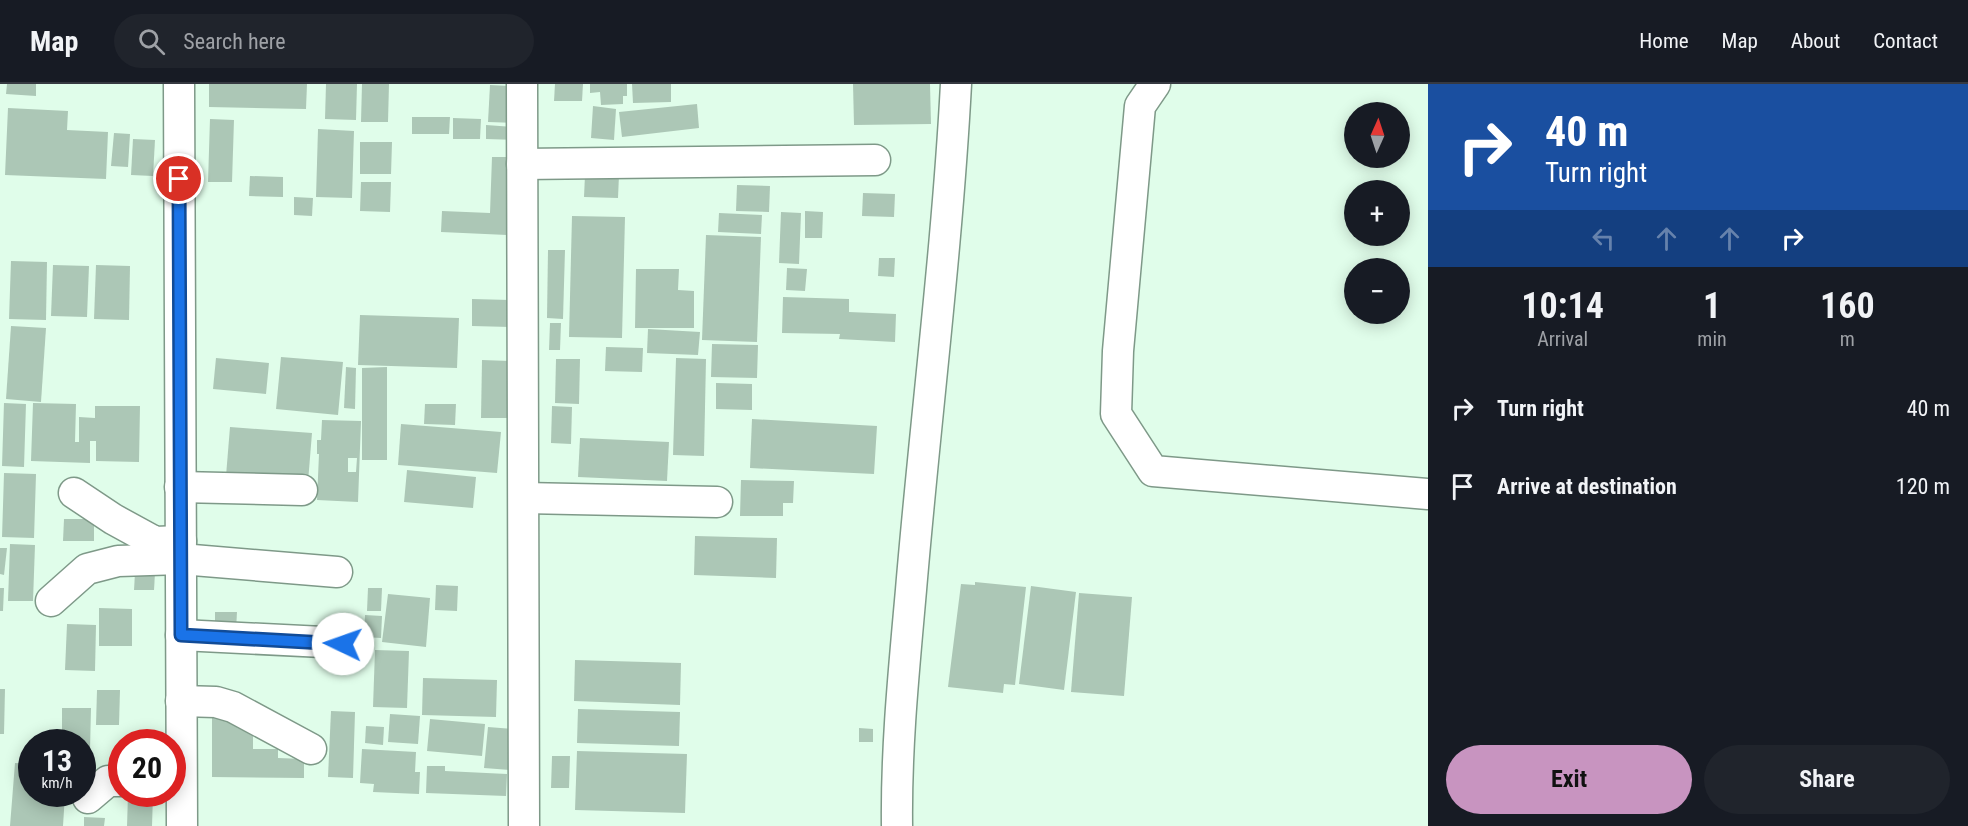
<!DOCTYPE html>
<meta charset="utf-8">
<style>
:root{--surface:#171b24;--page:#20242c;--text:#f1f3f6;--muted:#9ea1a6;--line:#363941;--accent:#c894c0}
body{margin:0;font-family:"Roboto Condensed",sans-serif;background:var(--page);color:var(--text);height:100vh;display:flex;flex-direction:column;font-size:22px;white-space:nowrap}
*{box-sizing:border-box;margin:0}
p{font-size:20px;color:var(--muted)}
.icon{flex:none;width:33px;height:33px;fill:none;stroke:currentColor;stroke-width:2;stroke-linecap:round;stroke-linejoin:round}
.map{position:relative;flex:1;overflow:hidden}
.drawer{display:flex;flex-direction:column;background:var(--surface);width:540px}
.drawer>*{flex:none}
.top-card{background:#1a4fa0;color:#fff;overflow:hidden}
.needle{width:39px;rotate:3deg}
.buttons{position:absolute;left:1344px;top:18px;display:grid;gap:12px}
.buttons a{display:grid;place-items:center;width:66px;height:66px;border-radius:50%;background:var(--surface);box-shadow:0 3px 15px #0003;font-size:30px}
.speed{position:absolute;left:18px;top:645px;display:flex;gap:12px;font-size:30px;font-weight:700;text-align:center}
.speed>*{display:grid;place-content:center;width:78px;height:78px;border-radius:50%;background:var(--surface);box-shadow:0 3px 15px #0003;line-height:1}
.speed small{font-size:15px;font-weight:400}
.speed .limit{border:9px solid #d22;background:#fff;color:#111}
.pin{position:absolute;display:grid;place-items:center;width:51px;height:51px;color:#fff;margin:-26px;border:3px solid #fff;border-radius:50%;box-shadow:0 2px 6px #0007}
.me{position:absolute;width:66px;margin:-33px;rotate:273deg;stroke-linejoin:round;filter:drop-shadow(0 0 4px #0008)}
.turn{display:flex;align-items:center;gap:21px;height:126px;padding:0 18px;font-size:27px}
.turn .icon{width:78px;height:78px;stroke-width:2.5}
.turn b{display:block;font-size:42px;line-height:51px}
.lanes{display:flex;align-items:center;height:57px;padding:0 18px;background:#0003;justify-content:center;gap:30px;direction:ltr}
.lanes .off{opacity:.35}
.eta{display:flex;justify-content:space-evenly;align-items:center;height:102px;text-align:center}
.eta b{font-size:36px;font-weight:700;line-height:42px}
.cta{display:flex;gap:12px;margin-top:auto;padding:12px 18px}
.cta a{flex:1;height:69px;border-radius:36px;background:var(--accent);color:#111;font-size:24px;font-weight:700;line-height:69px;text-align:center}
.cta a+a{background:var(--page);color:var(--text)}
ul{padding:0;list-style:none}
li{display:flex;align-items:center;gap:18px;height:78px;padding:0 18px}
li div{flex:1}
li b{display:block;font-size:22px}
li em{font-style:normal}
header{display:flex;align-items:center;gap:36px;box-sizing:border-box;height:84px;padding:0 30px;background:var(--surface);border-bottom:2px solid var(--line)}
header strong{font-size:28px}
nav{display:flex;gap:33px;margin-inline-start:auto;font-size:21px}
.search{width:420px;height:54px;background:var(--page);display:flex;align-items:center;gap:15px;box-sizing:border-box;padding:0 21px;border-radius:33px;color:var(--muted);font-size:22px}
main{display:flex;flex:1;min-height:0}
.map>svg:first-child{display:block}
.building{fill:#acc7b6;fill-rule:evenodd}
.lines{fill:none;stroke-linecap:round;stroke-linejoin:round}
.minor-casing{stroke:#7e9988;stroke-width:33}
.minor{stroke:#fff;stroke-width:30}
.route-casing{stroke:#114b97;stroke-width:15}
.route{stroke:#1a73e8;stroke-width:10}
</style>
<header>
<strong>Map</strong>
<div class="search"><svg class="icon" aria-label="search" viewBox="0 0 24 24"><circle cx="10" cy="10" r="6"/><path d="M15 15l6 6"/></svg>Search here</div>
<nav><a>Home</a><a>Map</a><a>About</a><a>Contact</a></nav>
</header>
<main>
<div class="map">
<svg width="1428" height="742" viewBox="0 0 1428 742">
<rect width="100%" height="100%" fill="#e0fdea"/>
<g class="building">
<polygon points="7,0 36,0 36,12 6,10"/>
<polygon points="209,0 307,0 306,25 209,23"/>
<polygon points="326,0 357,0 356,36 325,35"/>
<polygon points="362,0 389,0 388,38 361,38"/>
<polygon points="555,0 583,0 582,17 554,17"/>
<polygon points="590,0 627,0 627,12 623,12 623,20 601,21 600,8 590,9"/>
<polygon points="632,0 671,0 671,18 633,19"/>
<polygon points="853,0 930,0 931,40 854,41"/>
<polygon points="490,1 509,2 521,39 488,38"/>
<polygon points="697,20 699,44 622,53 619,28"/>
<polygon points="593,22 616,25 614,56 591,54"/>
<polygon points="8,24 68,27 67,46 108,48 106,95 5,91"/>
<polygon points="412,33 450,33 449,50 412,50"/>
<polygon points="453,34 481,35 480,55 453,55"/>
<polygon points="210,35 234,36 232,98 208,98"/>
<polygon points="486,41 515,43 514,56 486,55"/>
<polygon points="318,45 354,47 352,114 316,113"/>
<polygon points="114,49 130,50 128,83 111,82"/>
<polygon points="133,55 155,56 153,92 131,91"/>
<polygon points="360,58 392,58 391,90 360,90"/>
<polygon points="492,73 509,73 507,151 441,148 442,127 490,129"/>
<polygon points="585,91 619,91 618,114 584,113"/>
<polygon points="250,92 283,93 283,113 249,112"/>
<polygon points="361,98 391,98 390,128 360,127"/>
<polygon points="737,101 770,102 769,128 736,127"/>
<polygon points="863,109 895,110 894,133 862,132"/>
<polygon points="294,113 313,114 312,132 294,131"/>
<polygon points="805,127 823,128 822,154 805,154"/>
<polygon points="781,128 801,129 799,180 779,179"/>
<polygon points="719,129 762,131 761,150 718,148"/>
<polygon points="572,132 625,133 622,254 569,253"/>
<polygon points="706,151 761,153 757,258 702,256"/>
<polygon points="548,166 565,166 563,235 547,234"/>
<polygon points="879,174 895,174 894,193 878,192"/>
<polygon points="11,177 47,178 46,236 9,235"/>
<polygon points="53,181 89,182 87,233 51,232"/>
<polygon points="96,181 130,182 129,236 94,235"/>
<polygon points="787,184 807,185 805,207 786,206"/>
<polygon points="636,185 679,185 678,206 694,207 694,244 635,244"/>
<polygon points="783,213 849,215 849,228 896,230 895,258 839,255 840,250 782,249"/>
<polygon points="472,215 512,216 511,243 472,242"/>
<polygon points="360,231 459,234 457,284 358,281"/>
<polygon points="550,239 561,239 560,266 549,266"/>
<polygon points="11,242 46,244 41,318 6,315"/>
<polygon points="648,245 700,248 698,271 647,269"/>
<polygon points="712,260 758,261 757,294 711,293"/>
<polygon points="606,263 643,264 642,288 605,287"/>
<polygon points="281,273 343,278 338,331 276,325"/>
<polygon points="216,274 269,279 266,310 213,305"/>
<polygon points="676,274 706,275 704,372 673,371"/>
<polygon points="556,275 580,275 579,320 555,319"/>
<polygon points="482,276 514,277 512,334 481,334"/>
<polygon points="346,283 356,284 355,325 344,324"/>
<polygon points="387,283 387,376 362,376 362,284"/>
<polygon points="716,299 752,300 752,326 716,325"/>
<polygon points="4,319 26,320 24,383 2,382"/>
<polygon points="33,319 76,320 75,358 79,358 79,333 95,334 95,322 140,322 139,378 96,377 96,357 90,357 90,379 31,377"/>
<polygon points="425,320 456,320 455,341 424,340"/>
<polygon points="552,322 572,323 571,360 551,359"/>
<polygon points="752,335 877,342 874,390 750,384"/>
<path d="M322 336 361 337 358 418 317 416 319 370H317V356H321ZM348 374H357L356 388H348Z"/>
<polygon points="401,340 501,348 497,389 398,381"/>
<polygon points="230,343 312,349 308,398 226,392"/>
<polygon points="580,354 669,358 667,397 578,393"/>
<polygon points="407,386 476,393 473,424 404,418"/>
<polygon points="4,389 36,390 34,454 2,453"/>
<polygon points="741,396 794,397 793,419 783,419 783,432 740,432"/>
<polygon points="64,435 94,435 94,457 63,457"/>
<polygon points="695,452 777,454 776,494 694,491"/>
<polygon points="10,460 35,461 33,517 8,517"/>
<polygon points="0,464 7,464 4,491 0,490"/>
<polygon points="135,489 155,489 154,506 134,506"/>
<polygon points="975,498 1026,503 1015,601 1004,600 1003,609 948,603 961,500 975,501"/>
<polygon points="436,501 458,502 457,527 435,526"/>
<polygon points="1031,502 1076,508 1064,606 1019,600"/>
<polygon points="0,504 4,504 3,527 0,527"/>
<polygon points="368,504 382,504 381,527 367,527"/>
<polygon points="1079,509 1132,513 1124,612 1071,608"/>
<polygon points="388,510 430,514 426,563 382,558"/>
<polygon points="99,524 132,525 132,562 99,562"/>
<polygon points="215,528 237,528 236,546 215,546"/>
<polygon points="365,531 382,532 381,554 364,553"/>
<polygon points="67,540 96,541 95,587 65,586"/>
<polygon points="375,566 409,567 407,624 373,623"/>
<polygon points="575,576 681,579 680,621 574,617"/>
<polygon points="423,594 497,596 496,633 422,631"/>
<polygon points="0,605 5,605 4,650 0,650"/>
<polygon points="97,606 120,606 119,641 96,641"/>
<polygon points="62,624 91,624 90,667 82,666 82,658 62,658"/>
<polygon points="578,625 680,628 679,662 577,659"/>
<polygon points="331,627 355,628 353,694 328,693"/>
<polygon points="390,630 420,632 418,660 388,658"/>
<polygon points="212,631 237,632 237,644 253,645 253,665 278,665 278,674 304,675 304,694 212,693"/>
<polygon points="430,635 485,640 482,672 427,667"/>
<polygon points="366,642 384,643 383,661 365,659"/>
<polygon points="488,643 513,645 510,686 484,684"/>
<polygon points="859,644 873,645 873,658 859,658"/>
<polygon points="362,665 416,668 415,688 420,688 419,710 373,708 374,700 360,699"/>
<polygon points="577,667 687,670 685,729 575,726"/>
<polygon points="552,672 570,672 569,704 551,704"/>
<polygon points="15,679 32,680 32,710 65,710 63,742 10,742"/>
<polygon points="427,682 445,682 445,687 507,690 506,712 426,709"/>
<polygon points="128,710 153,710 152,742 127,742"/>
<polygon points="84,733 105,734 104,742 84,742"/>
</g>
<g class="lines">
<g class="minor-casing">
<g id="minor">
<polyline points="179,0 182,742"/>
<polyline points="522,0 524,742"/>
<polyline points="1155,0 1140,22 1118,267 1116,330 1153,387 1428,410"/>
<polyline points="522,80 875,76"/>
<polyline points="180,403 302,406"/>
<polyline points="74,409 113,435 155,458 181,457"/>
<polyline points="524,414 717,418"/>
<polyline points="51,517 87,485 118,477 181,475 337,488"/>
<polyline points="181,551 343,559"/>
<polyline points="181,617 216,618 233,623 311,665"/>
<polyline points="88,714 108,697 122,697"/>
<path d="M897 742C896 663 904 585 911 506 925 338 947 169 956 0"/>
</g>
</g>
<use href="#minor" class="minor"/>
</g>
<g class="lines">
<g class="route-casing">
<polyline id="route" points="179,95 181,551 343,560"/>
</g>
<use href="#route" class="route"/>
</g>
</svg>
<div class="buttons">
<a><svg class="needle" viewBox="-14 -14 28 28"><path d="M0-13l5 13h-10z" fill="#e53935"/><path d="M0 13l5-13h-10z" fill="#9ea1a6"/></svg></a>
<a>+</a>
<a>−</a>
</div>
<div class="speed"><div>13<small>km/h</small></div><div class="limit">20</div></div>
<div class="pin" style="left:179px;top:95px;background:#d93025"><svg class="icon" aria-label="arrive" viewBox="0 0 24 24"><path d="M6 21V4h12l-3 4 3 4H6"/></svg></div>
<svg class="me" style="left:343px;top:560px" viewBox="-20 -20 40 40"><circle r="19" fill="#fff"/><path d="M0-13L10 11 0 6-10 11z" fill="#1a73e8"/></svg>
</div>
<section class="drawer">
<div class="top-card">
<div class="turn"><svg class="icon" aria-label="right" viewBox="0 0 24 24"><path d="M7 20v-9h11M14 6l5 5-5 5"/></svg><div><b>40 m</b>Turn right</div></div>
<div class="lanes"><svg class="icon off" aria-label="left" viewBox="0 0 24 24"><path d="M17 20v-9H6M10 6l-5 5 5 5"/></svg><svg class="icon off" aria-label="ahead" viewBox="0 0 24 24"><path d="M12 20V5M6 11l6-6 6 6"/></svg><svg class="icon off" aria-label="ahead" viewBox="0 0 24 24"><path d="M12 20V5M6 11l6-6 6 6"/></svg><svg class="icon" aria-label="right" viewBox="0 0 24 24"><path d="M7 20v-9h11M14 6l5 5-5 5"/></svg></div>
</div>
<div class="eta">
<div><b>10:14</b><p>Arrival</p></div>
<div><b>1</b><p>min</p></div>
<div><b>160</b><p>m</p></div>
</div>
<ul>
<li><svg class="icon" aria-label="right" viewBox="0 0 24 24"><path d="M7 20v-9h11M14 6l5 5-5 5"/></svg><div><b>Turn right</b></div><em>40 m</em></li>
<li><svg class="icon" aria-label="arrive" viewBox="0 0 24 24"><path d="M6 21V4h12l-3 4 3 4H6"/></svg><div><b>Arrive at destination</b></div><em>120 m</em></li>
</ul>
<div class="cta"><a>Exit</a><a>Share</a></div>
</section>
</main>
